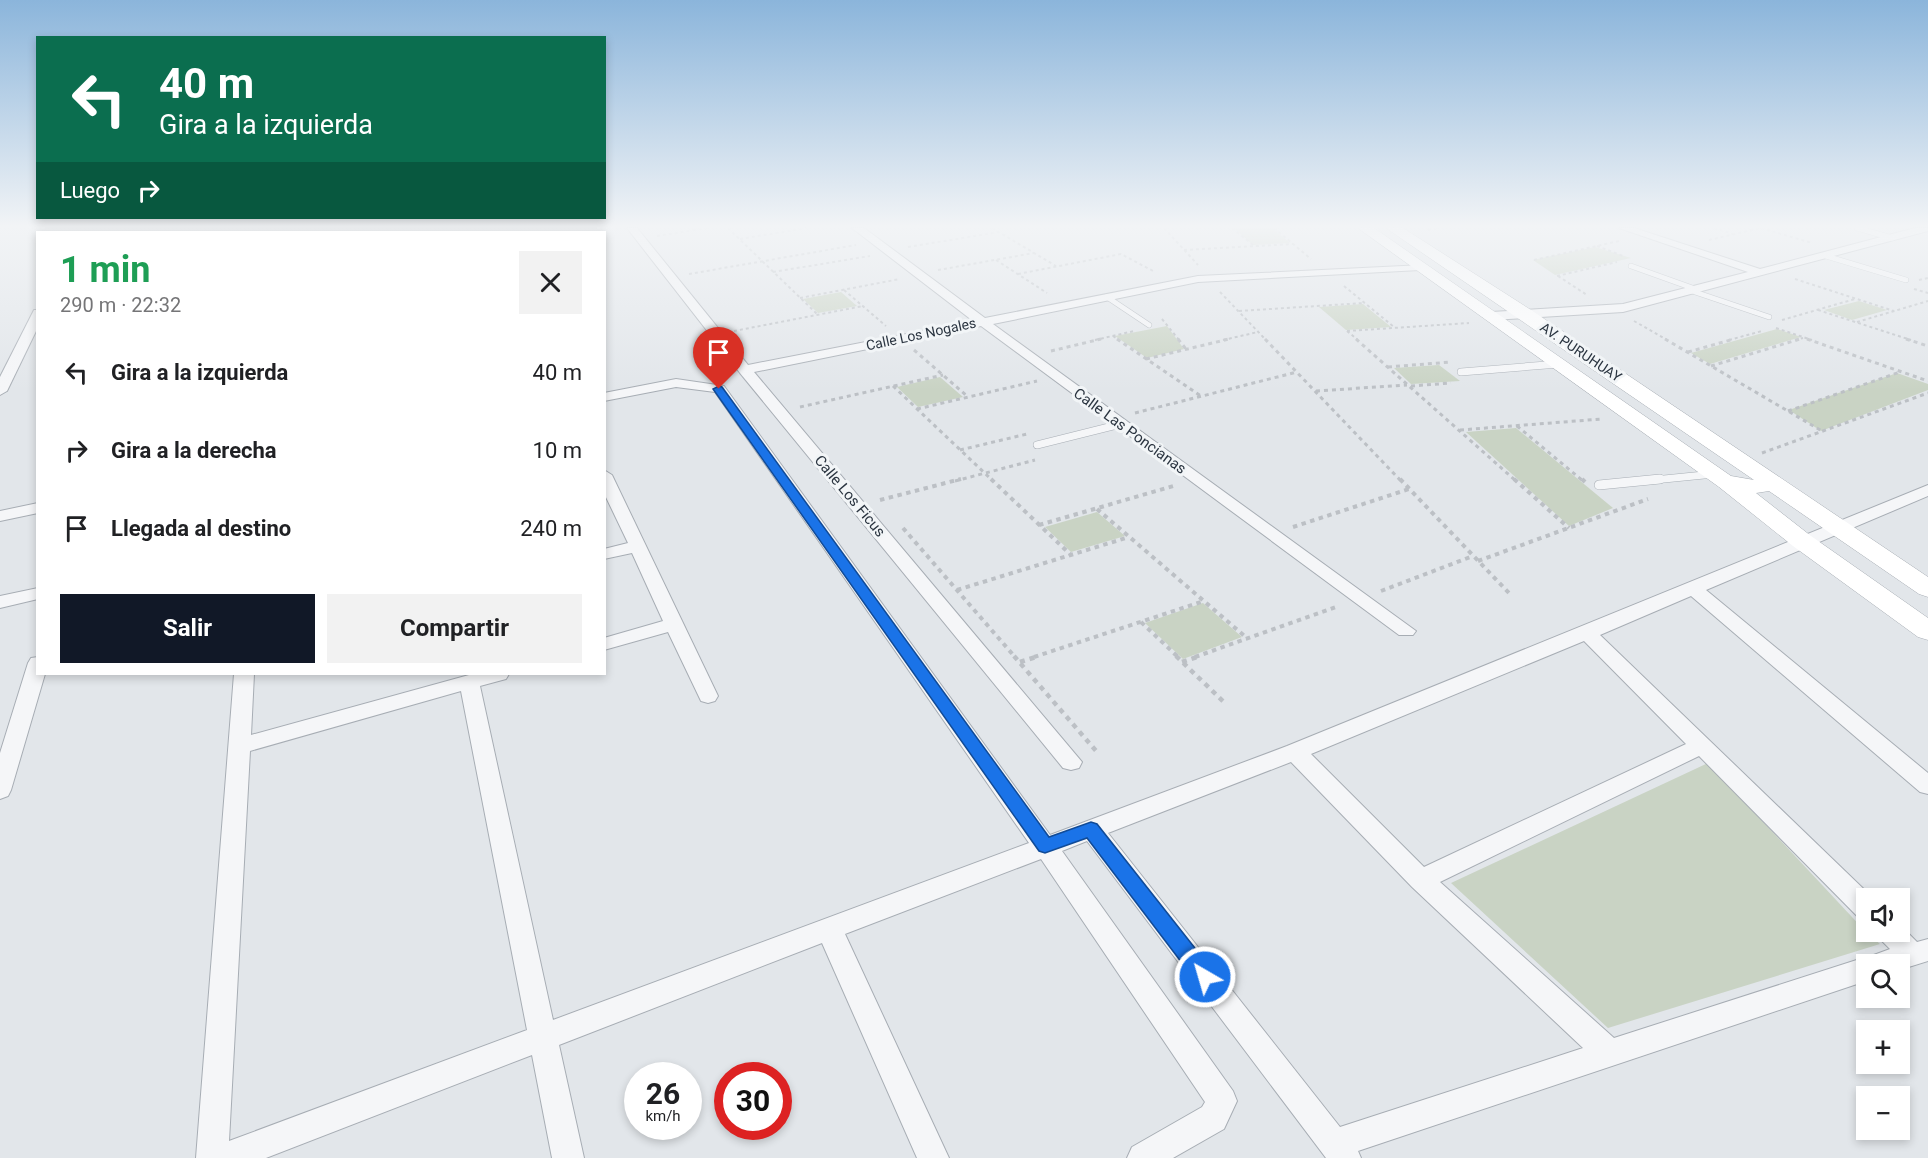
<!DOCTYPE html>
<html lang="es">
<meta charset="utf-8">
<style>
:root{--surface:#fff;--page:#f2f2f2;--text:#202124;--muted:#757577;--accent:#111827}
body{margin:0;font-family:Roboto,sans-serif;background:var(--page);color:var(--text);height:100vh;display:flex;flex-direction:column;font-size:22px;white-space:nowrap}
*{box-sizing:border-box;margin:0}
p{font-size:20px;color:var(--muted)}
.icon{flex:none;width:33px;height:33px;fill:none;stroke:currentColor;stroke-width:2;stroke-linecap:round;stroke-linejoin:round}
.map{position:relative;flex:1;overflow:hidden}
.drawer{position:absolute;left:36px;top:231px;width:570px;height:444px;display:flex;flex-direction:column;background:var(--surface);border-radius:0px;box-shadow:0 3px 9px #0003}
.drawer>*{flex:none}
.top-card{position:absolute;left:36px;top:36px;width:570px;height:183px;border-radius:0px;box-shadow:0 3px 9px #0003;background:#0b6e4f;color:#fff;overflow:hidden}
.buttons{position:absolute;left:1856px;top:888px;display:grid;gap:12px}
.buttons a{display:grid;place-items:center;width:54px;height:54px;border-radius:0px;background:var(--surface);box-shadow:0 3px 9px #0003;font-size:30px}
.speed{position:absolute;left:624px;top:1062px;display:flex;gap:12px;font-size:30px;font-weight:700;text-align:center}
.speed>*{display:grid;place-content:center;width:78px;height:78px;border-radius:50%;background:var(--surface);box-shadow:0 3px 9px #0003;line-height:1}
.speed small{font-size:15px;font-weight:400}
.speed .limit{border:9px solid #d22;background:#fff;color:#111}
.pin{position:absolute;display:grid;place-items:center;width:51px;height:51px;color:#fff;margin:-62px -26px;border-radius:50% 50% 50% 0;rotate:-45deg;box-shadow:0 0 6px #0007}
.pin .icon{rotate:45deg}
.me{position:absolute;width:66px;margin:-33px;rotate:322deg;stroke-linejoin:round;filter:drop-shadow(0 0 4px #0008)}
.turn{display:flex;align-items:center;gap:21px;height:126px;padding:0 24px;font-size:27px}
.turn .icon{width:78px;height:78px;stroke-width:2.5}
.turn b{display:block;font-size:42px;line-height:51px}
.then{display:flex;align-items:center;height:57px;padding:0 24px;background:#0003;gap:12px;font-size:22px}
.round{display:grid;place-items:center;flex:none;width:63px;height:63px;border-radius:0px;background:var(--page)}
.summary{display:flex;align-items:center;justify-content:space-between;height:102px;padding:0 24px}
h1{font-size:36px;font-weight:700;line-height:45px;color:#1e9e55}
.action{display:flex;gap:12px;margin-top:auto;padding:12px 24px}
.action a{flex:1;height:69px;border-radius:0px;background:var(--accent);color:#fff;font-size:24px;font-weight:700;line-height:69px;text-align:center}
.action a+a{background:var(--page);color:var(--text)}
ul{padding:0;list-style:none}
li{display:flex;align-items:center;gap:18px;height:78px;padding:0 24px}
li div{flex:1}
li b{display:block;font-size:22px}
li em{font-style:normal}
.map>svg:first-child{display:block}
.green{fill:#c9d3c4}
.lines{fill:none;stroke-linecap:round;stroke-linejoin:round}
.service-far2-casing{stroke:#a7adb4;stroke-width:6}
.service-far1-casing{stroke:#a7adb4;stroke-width:8}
.service-casing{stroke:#a7adb4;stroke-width:10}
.minor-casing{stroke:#a7adb4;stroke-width:2}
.secondary-casing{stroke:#a7adb4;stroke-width:1}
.path-far3{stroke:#bcc0c5;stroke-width:2;stroke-dasharray:3 3;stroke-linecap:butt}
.path-far2{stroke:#bcc0c5;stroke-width:3;stroke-dasharray:4 4;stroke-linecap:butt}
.path-far1{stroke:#bcc0c5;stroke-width:4;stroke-dasharray:4.5 4.5;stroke-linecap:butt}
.path{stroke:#bcc0c5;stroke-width:4.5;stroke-dasharray:5 5;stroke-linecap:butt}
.service-far2{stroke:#f5f6f8;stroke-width:5}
.service-far1{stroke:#f5f6f8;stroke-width:7}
.service{stroke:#f5f6f8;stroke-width:9}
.minor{fill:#f5f6f8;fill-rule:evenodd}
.secondary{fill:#fff;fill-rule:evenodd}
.route{fill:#1a73e8;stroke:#114b97;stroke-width:1.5}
.labels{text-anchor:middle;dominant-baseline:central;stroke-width:6;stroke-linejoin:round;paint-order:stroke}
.far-street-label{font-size:14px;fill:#2b3541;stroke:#f2f5f7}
.street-label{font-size:15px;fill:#2b3541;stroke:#f2f5f7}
</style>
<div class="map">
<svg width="1928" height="1158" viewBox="0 0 1928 1158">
<rect width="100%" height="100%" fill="#e2e6ea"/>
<g class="green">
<polygon points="1272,228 1290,243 1253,245 1235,229"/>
<polygon points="1595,247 1631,258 1555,275 1533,260"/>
<polygon points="841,292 857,306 818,313 803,299"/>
<polygon points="1859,301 1887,310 1852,320 1824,310"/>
<polygon points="1363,304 1391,327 1346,330 1319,307"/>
<polygon points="1167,326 1184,349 1147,358 1115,336"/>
<polygon points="1777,329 1801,337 1710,364 1691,353"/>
<polygon points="1439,365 1460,381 1411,384 1394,368"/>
<polygon points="1897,373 1928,384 1928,390 1821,431 1789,410"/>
<polygon points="940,377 963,397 918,407 897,387"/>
<polygon points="1516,428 1613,508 1569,526 1466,432"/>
<polygon points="1097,512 1125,536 1071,552 1045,527"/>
<polygon points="1203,603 1242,637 1183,659 1145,623"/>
<polygon points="1708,763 1866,932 1880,944 1608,1028 1451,883"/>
</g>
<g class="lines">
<g class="service-far2-casing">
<g id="service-far2">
<polyline points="1857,228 1892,238"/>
<polyline points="1826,256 1906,280"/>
<polyline points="1631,266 1698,290"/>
<polyline points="1692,291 1769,317"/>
<polyline points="1107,297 1149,325"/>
</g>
</g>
<g class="service-far1-casing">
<g id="service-far1">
<polyline points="1461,372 1559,364"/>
<polyline points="1037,445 1121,424"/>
<polyline points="1644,481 1714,474"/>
</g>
</g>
<g class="service-casing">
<polyline id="service" points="1599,485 1660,479"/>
</g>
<g class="minor-casing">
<g id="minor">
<polygon points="627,228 637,228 748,365 973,321 852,228 864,228 985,318 1198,276 1424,265 1425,267 1420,270 1198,282 993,324 1416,631 1413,635 1399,635 981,326 754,372 1082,762 1079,768 1071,770 1063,768 740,373"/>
<polygon points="1619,228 1634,228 1760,269 1915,228 1928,228 1928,231 1623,312 1491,320 1485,316 1491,312 1623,304 1748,272"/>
<polygon points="34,310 38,310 38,327 7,391 0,395 0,377"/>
<path d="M676 379 724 386 1050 835 1287 746 1928 485V496L1706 590 1928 773V794L1920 792 1691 596 1600 635 1873 898H1866V919L1857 916 1699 756 1440 882 1614 1038 1866 957 1869 958 1871 956 1890 949 1881 940 1877 932H1899V924L1917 942 1928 939V961L1899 970V964H1866V981L1358 1151 1361 1158H1326L1087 841 1062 851 1233 1091 1237 1101 1224 1129 1173 1158H1127L1132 1147 1202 1107 1205 1102 1041 859 845 934 949 1158H917L822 943 559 1045 584 1158H552L532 1055 266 1158H196L234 674H254L251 735 469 675 509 674 506 679 480 686 553 1020 1029 843 715 392 676 387 604 401V393ZM1584 641 1686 744 1424 867 1311 754ZM461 691 527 1030 229 1141 250 751ZM1291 762 1412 887 1583 1048 1340 1127 1108 833Z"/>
<polygon points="604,470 612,475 718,696 715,701 708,703 701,701 668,632 604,650 604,638 663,621 632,553 604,559 604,549 628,543 604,493"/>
<polygon points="38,503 38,513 0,521 0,511"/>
<polygon points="38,588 38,599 0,608 0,596"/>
<polygon points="38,657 38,674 45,674 11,790 8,796 0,799 0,753 28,663 31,658"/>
</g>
</g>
<g class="secondary-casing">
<polygon id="secondary" points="1358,228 1374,228 1731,476 1754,480 1386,228 1403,228 1531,310 1928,577 1928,597 1919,594 1769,491 1756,493 1811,536 1928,618 1928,640 1918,637 1793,546 1719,487"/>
</g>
<g class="path-far3">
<polyline points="728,228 817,314"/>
<polyline points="992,228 1056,266"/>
<polyline points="1164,228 1198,265"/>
<polyline points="1232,228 1253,245"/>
<polyline points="1274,228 1311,259"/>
<polyline points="1714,228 1733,234"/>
<polyline points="1761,228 1812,243"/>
<polyline points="1428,230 1439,228"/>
<polyline points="657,236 707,228"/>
<polyline points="740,239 807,228"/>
<polyline points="1709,240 1760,228"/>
<polyline points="1597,246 1623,256"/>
<polyline points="908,247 999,232"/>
<polyline points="1184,250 1293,244"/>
<polyline points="996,260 1047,293"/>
<polyline points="1534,260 1619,241"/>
<polyline points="938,270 1034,253"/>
<polyline points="773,272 870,256"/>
<polyline points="689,274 856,245"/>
<polyline points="1018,274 1121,254 1155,272"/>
<polyline points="1557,276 1617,262"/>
<polyline points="1558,276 1587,295"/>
<polyline points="1795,279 1894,311"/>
<polyline points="1919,280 1928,278"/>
<polyline points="1344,286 1394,327"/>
<polyline points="1914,289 1928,293"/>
<polyline points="844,290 886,326"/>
<polyline points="1220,292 1266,340"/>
<polyline points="800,298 900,279"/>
<polyline points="1818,310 1911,340"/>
<polyline points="1239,311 1364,303"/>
<polyline points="1162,319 1179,340"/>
<polyline points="1782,320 1855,299"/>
<polyline points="1634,321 1667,340"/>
<polyline points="1857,322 1928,301"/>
<polyline points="1776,328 1812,340"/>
<polyline points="734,331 863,306"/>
<polyline points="1347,331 1358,340"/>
<polyline points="1347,331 1469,323"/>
<polyline points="1113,336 1119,340"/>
<polyline points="1095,340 1134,331"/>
<polyline points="1223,340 1258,332"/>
<polyline points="1729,340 1762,331"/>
<polyline points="1795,340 1803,338"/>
</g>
<g class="path-far2">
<polyline points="1117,339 1201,396"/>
<polyline points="1178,339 1186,349"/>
<polyline points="1265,339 1401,481"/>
<polyline points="1356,339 1516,481"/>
<polyline points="1665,339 1822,431"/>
<polyline points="1807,339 1928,381"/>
<polyline points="1906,339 1928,346"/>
<polyline points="914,350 967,396"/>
<polyline points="1051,351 1101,339"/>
<polyline points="1688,352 1734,339"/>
<polyline points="1146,359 1229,339"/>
<polyline points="1711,366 1800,339"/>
<polyline points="1388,367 1451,362"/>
<polyline points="893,386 993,481"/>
<polyline points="1411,386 1451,383"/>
<polyline points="1316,391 1407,385"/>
<polyline points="800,407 943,375"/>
<polyline points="917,409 1037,381"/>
<polyline points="1788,411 1900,372"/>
<polyline points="1135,413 1297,372"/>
<polyline points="1517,426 1583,481"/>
<polyline points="1460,430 1602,419"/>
<polyline points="960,450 1027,434"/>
<polyline points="1762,453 1928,393"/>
<polyline points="955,481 1035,460"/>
</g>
<g class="path-far1">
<polyline points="991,479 1071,555"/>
<polyline points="1400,479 1510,594"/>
<polyline points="1514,479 1569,528"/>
<polyline points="1582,479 1585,482"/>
<polyline points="880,500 961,479"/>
<polyline points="1097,509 1248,639"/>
<polyline points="1039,525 1177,485"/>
<polyline points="1293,527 1409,489"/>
<polyline points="903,528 1015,657"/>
<polyline points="1478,561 1648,499"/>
<polyline points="957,590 1129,537"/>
<polyline points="1381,591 1473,556"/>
<polyline points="1141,622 1178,657"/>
<polyline points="1034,657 1204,601"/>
<polyline points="1195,657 1339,606"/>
</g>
<g class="path">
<polyline points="1014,656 1097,752"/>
<polyline points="1176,656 1226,704"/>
<polyline points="1020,662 1039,656"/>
<polyline points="1182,662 1200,656"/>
</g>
<use href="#service-far2" class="service-far2"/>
<use href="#service-far1" class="service-far1"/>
<use href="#service" class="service"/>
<use href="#minor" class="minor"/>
<use href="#secondary" class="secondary"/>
</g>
<linearGradient id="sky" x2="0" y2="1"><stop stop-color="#8bb5db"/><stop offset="0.58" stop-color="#f2f4f6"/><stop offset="1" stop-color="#f2f4f6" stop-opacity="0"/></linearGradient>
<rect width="1928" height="390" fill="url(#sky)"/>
<polygon class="route" points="719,386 722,387 1049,837 1091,822 1097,824 1213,971 1216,977 1213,984 1205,986 1198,984 1087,838 1045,853 1039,851 713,389"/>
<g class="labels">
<g class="far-street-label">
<text transform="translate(921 334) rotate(-12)">Calle Los Nogales</text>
<text transform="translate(1581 352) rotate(34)">AV. PURUHUAY</text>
</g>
<g class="street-label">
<text transform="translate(1130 431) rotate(36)">Calle Las Poncianas</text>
<text transform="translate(850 496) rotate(50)">Calle Los Ficus</text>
</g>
</g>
</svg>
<div class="buttons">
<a><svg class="icon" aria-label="sound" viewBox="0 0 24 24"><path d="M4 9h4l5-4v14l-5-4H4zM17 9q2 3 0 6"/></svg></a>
<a><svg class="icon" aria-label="search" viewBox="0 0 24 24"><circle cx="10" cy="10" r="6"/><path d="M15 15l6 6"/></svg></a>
<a>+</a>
<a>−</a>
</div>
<div class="speed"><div>26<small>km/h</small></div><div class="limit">30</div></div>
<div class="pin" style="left:719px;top:389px;background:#d93025"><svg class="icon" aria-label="arrive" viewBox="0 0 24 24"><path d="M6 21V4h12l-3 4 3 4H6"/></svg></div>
<svg class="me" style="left:1205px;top:977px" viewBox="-20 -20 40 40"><circle r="17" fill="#1a73e8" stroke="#fff" stroke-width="3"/><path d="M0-11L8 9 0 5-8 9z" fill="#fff"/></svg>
<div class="top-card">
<div class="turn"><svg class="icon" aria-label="left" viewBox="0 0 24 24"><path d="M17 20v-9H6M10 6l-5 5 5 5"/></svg><div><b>40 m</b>Gira a la izquierda</div></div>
<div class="then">Luego<svg class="icon" aria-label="right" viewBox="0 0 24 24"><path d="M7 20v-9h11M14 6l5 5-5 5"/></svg></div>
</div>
<section class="drawer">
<div class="summary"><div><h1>1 min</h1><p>290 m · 22:32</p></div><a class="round"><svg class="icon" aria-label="close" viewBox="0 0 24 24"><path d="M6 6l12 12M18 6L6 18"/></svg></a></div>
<ul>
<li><svg class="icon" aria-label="left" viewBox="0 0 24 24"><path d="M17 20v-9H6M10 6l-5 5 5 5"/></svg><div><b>Gira a la izquierda</b></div><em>40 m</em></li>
<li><svg class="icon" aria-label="right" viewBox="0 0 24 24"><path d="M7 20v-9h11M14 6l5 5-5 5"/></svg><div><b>Gira a la derecha</b></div><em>10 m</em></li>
<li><svg class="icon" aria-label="arrive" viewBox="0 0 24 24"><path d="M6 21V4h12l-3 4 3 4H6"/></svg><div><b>Llegada al destino</b></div><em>240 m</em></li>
</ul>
<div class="action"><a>Salir</a><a>Compartir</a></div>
</section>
</div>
